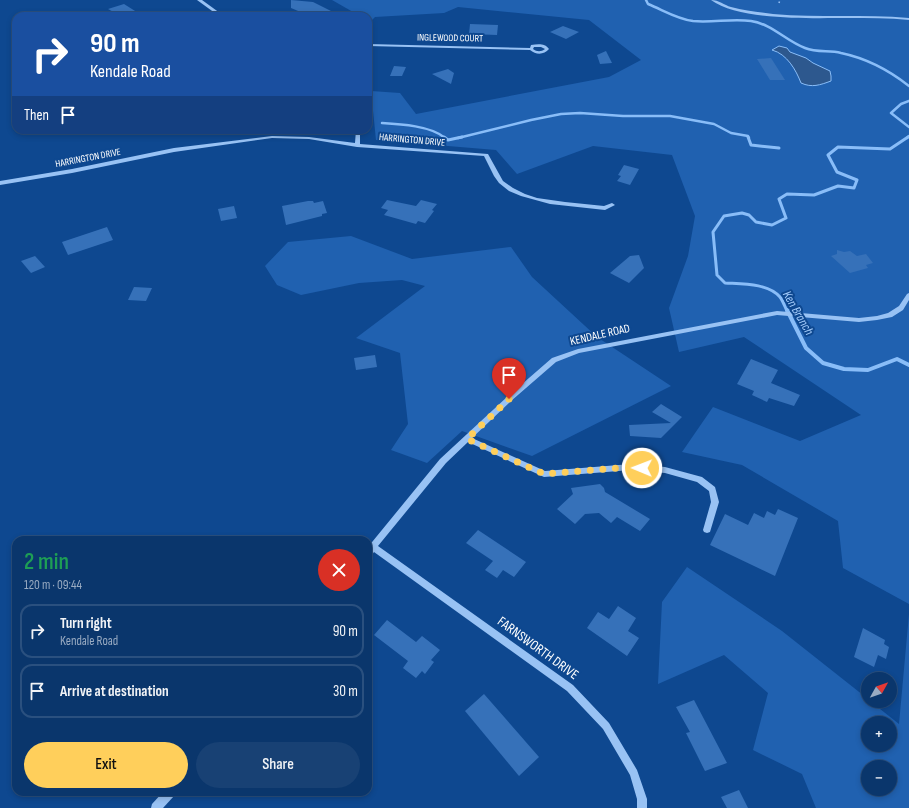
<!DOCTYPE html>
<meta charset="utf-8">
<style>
:root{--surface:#0a366c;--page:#184174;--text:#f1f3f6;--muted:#99abc2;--line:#2a507f;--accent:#ffcf5b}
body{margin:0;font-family:"Sofia Sans Condensed",sans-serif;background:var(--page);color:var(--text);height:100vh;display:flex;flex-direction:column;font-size:15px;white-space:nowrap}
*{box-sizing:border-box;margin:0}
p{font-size:13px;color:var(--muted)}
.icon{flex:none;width:22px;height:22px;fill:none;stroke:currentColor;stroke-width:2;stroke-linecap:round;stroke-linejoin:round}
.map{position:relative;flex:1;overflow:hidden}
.details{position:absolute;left:12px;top:536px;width:360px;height:260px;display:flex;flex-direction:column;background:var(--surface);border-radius:12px;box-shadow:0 2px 6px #0003,0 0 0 1px var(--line)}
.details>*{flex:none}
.banner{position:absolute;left:12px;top:12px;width:360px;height:122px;border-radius:12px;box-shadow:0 2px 6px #0003,0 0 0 1px var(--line);background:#1a4fa0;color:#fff;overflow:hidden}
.needle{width:26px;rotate:50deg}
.fabs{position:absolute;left:861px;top:672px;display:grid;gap:8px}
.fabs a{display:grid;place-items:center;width:36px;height:36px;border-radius:50%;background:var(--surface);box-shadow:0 2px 6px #0003,0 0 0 1px var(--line);font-size:20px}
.pin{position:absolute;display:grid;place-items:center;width:34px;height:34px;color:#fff;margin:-41px -17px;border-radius:50% 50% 50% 0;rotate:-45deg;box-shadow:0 0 4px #0007}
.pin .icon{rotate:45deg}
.me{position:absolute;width:44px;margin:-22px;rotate:271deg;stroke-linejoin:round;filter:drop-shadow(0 0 3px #0008)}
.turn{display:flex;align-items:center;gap:14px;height:84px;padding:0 12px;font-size:18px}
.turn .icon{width:52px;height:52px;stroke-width:2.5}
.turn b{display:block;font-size:28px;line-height:34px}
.then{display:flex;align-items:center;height:38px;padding:0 12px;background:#0003;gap:8px;font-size:15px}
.round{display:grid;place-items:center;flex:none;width:42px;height:42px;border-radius:21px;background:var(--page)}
.head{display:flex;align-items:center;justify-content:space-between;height:68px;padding:0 12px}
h1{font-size:24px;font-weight:600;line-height:30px;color:#1e9e55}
.cta{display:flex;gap:8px;margin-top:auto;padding:8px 12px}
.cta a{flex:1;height:46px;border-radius:24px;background:var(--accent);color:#111;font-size:16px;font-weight:600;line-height:46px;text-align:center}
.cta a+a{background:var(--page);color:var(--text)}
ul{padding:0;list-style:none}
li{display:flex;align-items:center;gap:12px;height:54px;margin:0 8px 6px;padding:0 4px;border:2px solid var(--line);border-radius:12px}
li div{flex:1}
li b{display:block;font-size:15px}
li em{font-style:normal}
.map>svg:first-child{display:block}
.green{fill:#2061b0;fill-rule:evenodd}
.water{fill:#2d588e;stroke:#89bdf8}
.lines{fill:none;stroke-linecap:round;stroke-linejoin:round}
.stream-far2{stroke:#89bdf8;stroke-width:2.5}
.stream-far1{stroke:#89bdf8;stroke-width:3}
.stream{stroke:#89bdf8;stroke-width:4}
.building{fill:#3671b9}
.path{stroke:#98c2f4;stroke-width:1.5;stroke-dasharray:1.5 2;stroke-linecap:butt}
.minor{fill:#98c2f4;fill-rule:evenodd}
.route{stroke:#ffcf5b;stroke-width:7;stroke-dasharray:0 12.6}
.labels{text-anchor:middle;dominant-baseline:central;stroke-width:4;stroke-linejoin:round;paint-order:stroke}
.far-street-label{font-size:10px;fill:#fff;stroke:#0e4890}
.street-label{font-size:12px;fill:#fff;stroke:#0e4890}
.water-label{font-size:13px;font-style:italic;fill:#a4ccfb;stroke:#0e4890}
.near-street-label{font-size:14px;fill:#fff;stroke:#0e4890}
</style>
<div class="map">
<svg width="909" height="808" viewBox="0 0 909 808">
<rect width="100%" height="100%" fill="#0e4890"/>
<g class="green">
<polygon points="332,0 909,0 909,604 843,568 838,521 742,465 682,452 713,407 800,441 861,415 744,337 679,352 669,308 688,256 695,216 672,155 593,146 517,174 496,150 376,140 371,91 400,93 416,114 609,77 641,60 589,20 458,7 444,13 375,17 368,24 368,16 350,16 353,12"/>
<polygon points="351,236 412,259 511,247 532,277 597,337 671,386 532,456 462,431 427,463 391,450 408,424 400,353 356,338 425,286 402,280 359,283 301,295 277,285 265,266 288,242"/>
<path d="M687 567 782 631 868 699V701H870L899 724 909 614V808H816L802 774 753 750 768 693 724 655 658 684 662 602ZM868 723H890V745H868ZM868 767H890V789H868Z"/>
</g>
<path class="water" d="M779 46 787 48 790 52 806 58 813 63 830 71 831 76V81C820 85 812 88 801 83 796 70 787 54 772 50Z"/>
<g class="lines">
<g class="stream-far2">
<path d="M646 0 648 4C663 10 677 19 693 21 713 23 732 18 751 21 772 24 786 41 805 48 817 53 829 50 841 53 865 58 890 71 909 86"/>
<polyline points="909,101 901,104 891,113 909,127"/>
<path d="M382 123C400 124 432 126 445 138"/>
<polyline points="458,138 531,120 561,114 580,113 623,116 670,116 714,124 731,133 748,136 749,138"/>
<polyline points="907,138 909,136"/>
</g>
<g class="stream-far1">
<polyline points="444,137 448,140 462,137"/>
<polyline points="748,137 751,145 779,148"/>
<path d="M787 311C785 307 783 301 780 297 768 283 742 284 725 283L717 275 713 232 724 216 742 213 749 215 756 222 772 225 786 218 779 199 787 194 814 195 838 186 854 188 857 180 837 172 828 155 838 147 890 149 908 137"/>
</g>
<polyline class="stream" points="787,310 806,348 823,363 844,369 868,370 897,359 909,365"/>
</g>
<g class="building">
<polygon points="291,0 313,2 341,16 310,16 291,8"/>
<polygon points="124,4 143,16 121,16 108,9"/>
<polygon points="470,24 498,25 497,35 469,34"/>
<polygon points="563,26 579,32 566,39 550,32"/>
<polygon points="606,51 612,63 600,64 597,55"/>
<polygon points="771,58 785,80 770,80 757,59"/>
<polygon points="394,66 406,67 402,76 390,76"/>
<polygon points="448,69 454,73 451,84 432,74"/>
<polygon points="624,165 639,169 630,185 617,181 621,176 618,175"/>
<polygon points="387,200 416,206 421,200 437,204 432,210 434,211 425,223 418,221 416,224 384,215 388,210 381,208"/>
<polygon points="308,201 313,201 314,203 323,201 327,213 322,214 322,216 286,225 282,206"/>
<polygon points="234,206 237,218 221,221 218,209"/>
<polygon points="107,227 113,240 68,255 62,242"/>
<polygon points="837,250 844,252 850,251 857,256 866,254 873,263 866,265 868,268 850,273 831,256 837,254"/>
<polygon points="639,255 644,268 629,283 610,273 630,256"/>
<polygon points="35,256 45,267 31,273 21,261"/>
<polygon points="134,287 152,288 146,301 128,300"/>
<polygon points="375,355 377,367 356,370 354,358"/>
<polygon points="751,359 778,370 771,383 800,395 794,406 769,398 767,402 752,395 754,391 737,384"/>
<polygon points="661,404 682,417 661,438 630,436 629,425 671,423 652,412"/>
<polygon points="600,484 604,488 605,492 650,519 640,531 617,517 611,523 599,513 585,514 575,524 557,509 573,494 571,488"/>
<polygon points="778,509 798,518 775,576 710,545 725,514 748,525 754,513 764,518 767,511 775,515"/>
<polygon points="478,530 526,562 514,577 503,570 497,578 485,570 493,561 466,543"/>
<polygon points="618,606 636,618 628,631 639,638 627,656 587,628 598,612 609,619"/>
<polygon points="387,620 416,642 422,636 440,650 431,660 434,662 425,674 422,671 416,678 403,668 408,661 374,635"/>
<polygon points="863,628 885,640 884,644 889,647 886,659 878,655 874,667 854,657"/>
<polygon points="484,694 539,757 519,776 465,711"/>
<polygon points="694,700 727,763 705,771 686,733 690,732 676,707"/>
<polygon points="739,790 748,808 727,808 721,797"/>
</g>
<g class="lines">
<polyline class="path" points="779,3 780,0"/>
<g class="minor">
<polygon points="197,0 202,0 224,16 219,16"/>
<path d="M711 0C719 0 724 5 731 7 745 11 759 12 773 14 819 18 864 14 909 18V20C889 18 869 18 848 18 813 18 739 21 711 0Z"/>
<path d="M368 44 530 48 531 45C538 44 545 43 549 49 544 55 536 55 530 50L368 46ZM534 47H541L545 49C541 52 537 52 533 49Z"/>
<polygon points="356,130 360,130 360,144 488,154 503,181 513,188 525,194 537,198 565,202 604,206 612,203 615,205 605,210 550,204 521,196 509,191 499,183 494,176 484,156 357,147 309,139 272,138 174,152 72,173 0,185 0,181 72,169 174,148 272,136 309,137 355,143"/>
<polygon points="909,293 909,300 903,310 892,317 877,320 859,322 777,315 579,353 556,362 511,401 472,438 545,471 631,464 665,467 702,477 715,487 719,502 710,532 707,533 704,532 703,530 711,502 709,491 697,482 665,473 631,470 544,477 468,442 446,463 378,546 573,685 609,723 637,770 647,799 647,808 637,808 637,799 630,775 603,729 567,691 374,552 371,556 368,557 368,547 440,459 507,397 552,358 578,349 777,311 859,318 877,316 888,313 899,306 907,294"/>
<polygon points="163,792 175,792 174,796 163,808 151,808 152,804"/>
</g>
</g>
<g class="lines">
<polyline class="route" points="509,399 467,439 544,474 631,467 642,468"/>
</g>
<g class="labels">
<g class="far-street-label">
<text transform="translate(450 38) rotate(1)">INGLEWOOD COURT</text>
<text transform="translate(412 140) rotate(5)">HARRINGTON DRIVE</text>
<text transform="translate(88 158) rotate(-11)">HARRINGTON DRIVE</text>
</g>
<g class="street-label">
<text transform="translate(600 335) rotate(-13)">KENDALE ROAD</text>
</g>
<g class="water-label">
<text transform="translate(798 313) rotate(60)">Ken Branch</text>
</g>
<g class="near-street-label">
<text transform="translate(538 648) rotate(36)">FARNSWORTH DRIVE</text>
</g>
</g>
</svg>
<div class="fabs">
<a><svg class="needle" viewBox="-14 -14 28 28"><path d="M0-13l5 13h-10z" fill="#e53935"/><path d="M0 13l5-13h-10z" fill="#99abc2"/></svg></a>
<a>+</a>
<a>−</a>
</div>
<div class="pin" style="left:509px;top:399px;background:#d93025"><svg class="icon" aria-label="arrive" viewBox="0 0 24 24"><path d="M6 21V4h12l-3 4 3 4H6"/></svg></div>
<svg class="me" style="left:642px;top:468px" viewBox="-20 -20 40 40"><circle r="17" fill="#ffcf5b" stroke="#fff" stroke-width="3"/><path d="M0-11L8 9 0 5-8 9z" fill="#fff"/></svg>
<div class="banner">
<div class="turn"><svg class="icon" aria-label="right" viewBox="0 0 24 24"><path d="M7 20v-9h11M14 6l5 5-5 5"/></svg><div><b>90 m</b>Kendale Road</div></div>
<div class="then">Then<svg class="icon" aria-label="arrive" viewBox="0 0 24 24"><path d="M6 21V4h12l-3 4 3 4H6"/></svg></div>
</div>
<section class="details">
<div class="head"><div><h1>2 min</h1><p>120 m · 09:44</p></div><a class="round" style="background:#d93025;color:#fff"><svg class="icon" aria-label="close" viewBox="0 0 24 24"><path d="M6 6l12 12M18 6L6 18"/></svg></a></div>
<ul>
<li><svg class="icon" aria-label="right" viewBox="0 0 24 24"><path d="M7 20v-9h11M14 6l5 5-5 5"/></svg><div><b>Turn right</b><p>Kendale Road</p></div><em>90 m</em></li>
<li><svg class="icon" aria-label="arrive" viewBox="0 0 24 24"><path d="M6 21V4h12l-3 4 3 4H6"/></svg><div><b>Arrive at destination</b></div><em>30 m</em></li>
</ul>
<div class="cta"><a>Exit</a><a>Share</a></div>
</section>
</div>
